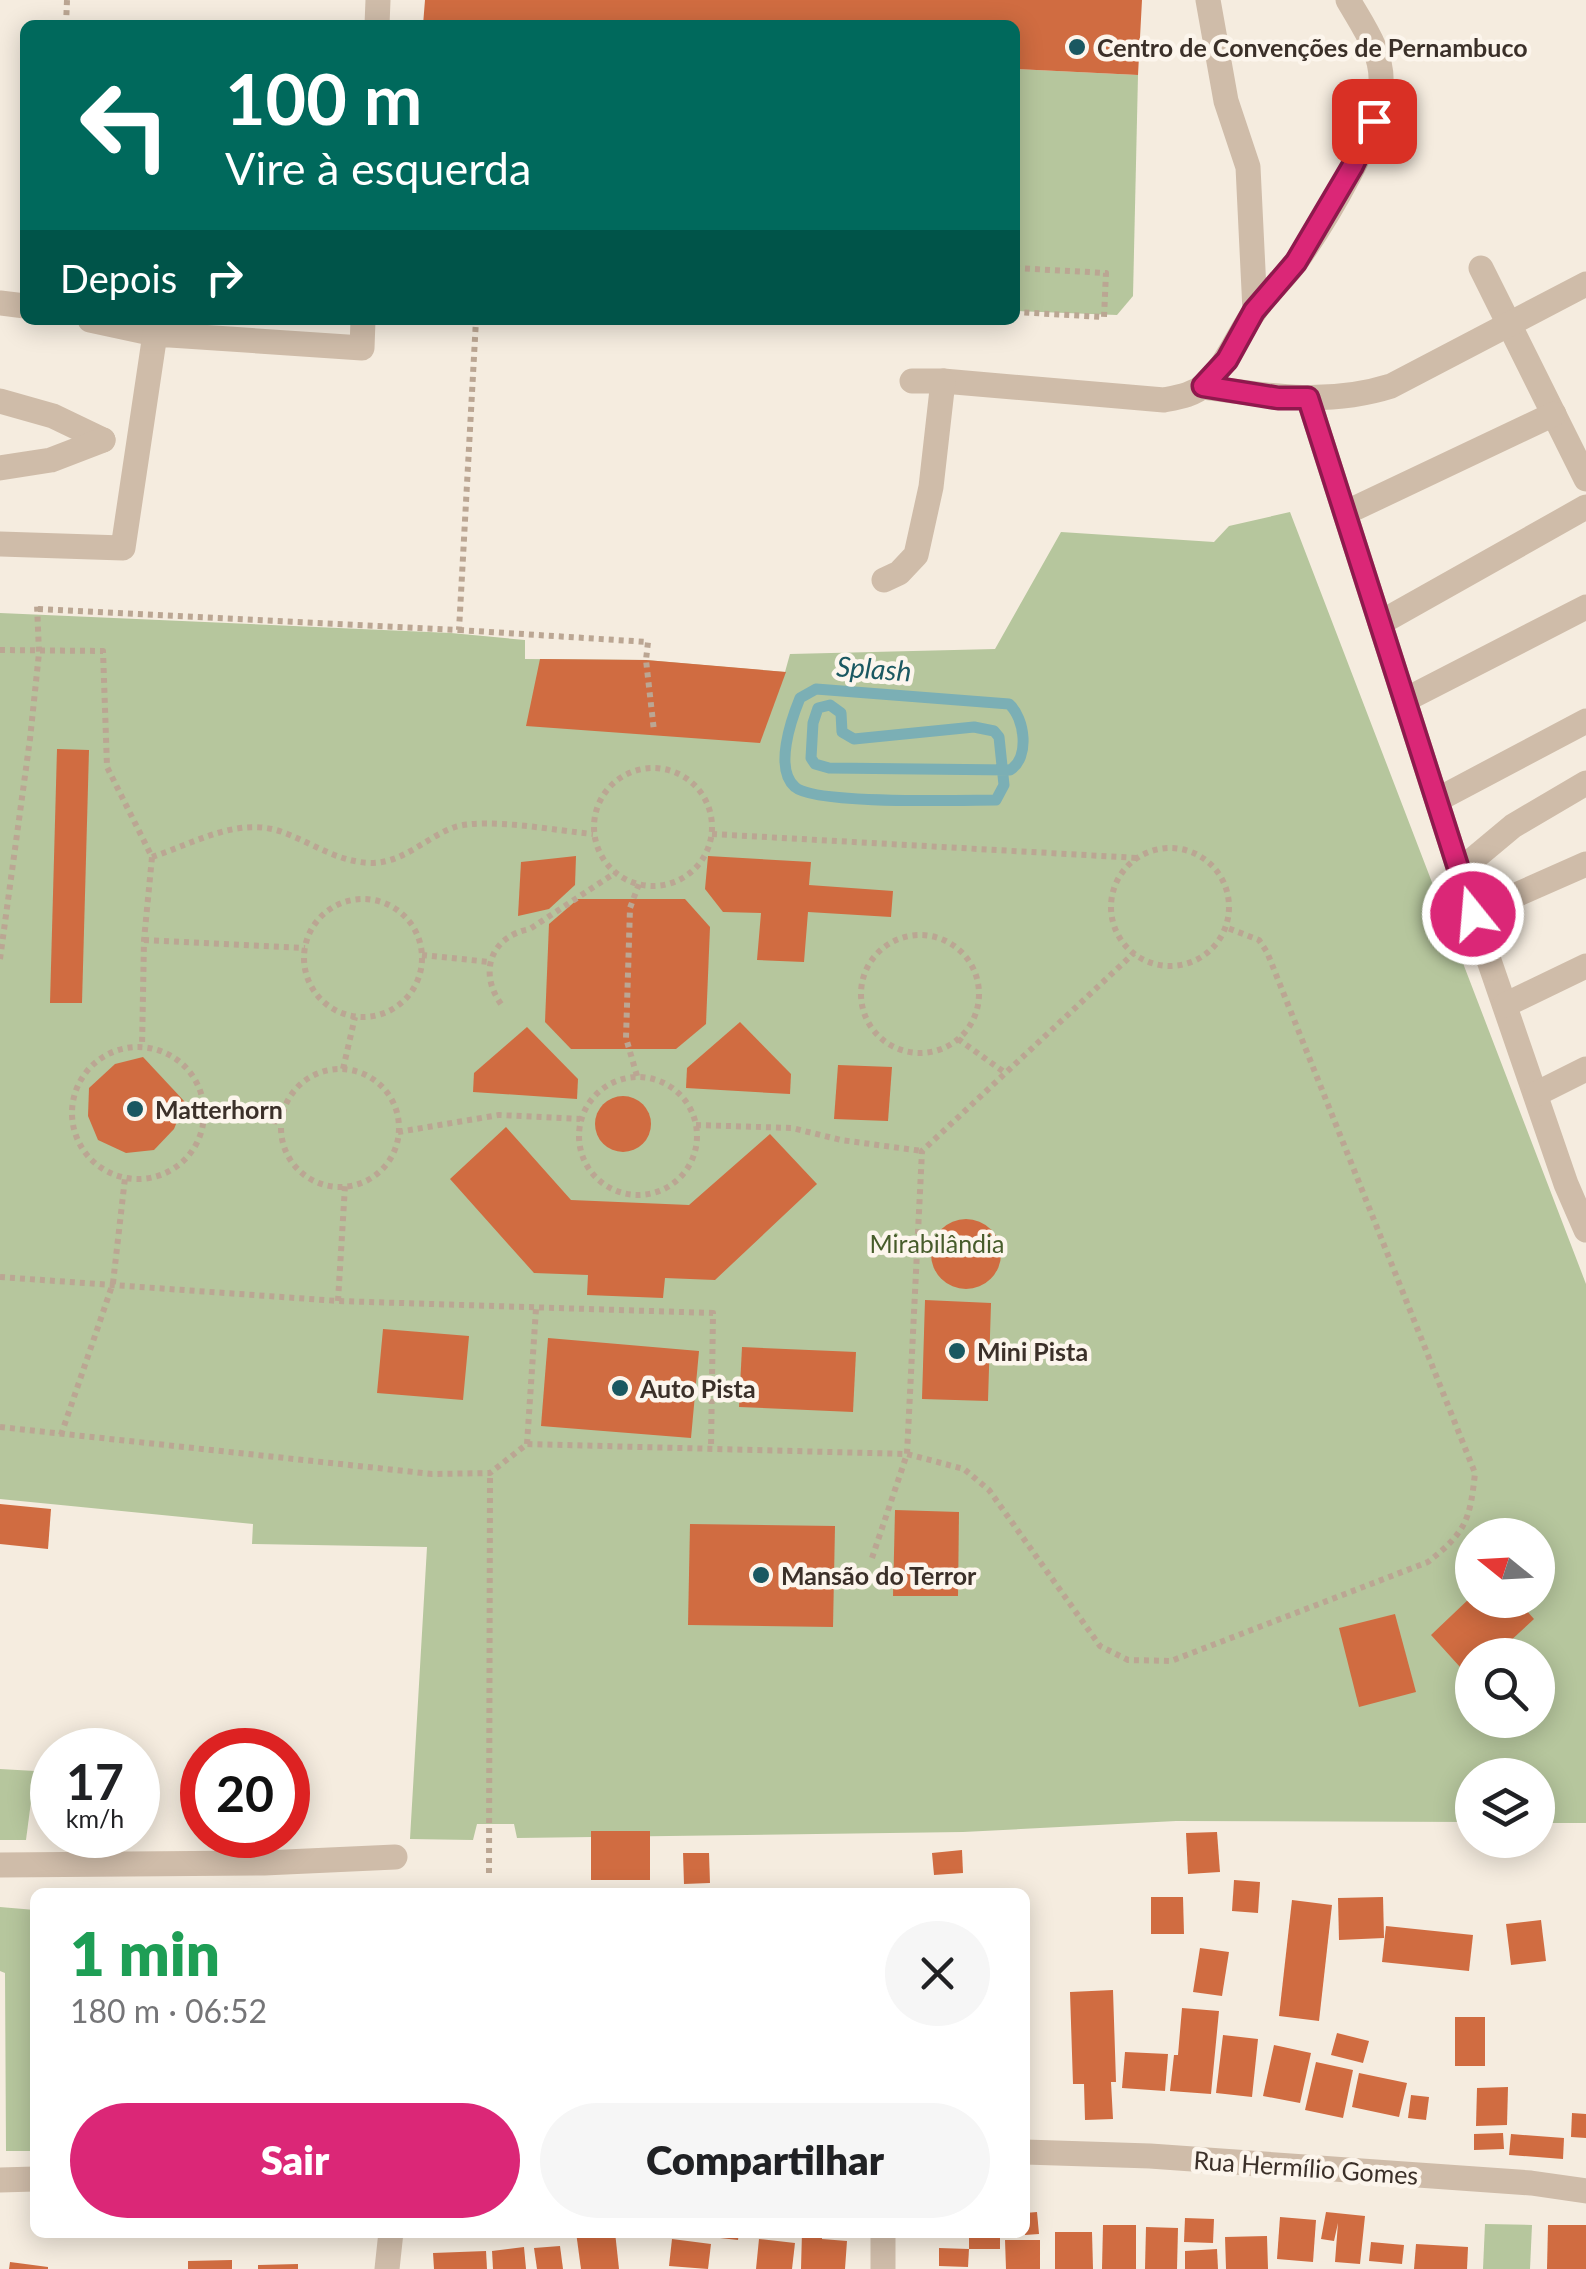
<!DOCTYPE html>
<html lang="pt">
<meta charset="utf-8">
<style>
:root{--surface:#fff;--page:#f6f6f6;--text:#202124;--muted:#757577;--accent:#db2777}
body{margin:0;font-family:Lato,sans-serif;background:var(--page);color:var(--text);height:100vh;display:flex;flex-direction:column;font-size:38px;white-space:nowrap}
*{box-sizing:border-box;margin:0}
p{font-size:32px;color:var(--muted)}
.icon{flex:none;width:55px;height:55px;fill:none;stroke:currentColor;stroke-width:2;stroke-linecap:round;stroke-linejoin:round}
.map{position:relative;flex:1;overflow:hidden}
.details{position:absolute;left:30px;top:1888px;width:1000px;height:350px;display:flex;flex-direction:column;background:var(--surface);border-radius:15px;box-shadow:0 5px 25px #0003}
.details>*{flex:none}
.hud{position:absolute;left:20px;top:20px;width:1000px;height:305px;border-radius:15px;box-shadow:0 5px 25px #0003;background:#00695c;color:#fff;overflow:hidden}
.needle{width:65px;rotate:288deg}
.controls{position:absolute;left:1455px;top:1518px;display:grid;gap:20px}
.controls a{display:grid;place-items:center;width:100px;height:100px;border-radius:50%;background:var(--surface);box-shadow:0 5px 25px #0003;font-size:50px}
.speed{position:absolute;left:30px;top:1728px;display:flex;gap:20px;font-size:50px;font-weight:700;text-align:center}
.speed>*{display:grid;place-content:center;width:130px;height:130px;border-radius:50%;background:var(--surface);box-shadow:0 5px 25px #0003;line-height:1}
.speed small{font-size:25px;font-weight:400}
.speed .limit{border:15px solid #d22;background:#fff;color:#111}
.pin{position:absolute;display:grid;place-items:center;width:85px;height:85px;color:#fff;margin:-42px;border-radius:20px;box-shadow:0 5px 15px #0006}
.me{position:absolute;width:110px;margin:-55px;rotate:343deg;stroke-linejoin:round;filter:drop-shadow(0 0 8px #0008)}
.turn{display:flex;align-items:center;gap:35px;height:210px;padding:0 40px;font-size:45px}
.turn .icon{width:130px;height:130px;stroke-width:2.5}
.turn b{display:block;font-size:70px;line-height:85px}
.then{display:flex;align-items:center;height:95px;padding:0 40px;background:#0003;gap:20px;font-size:38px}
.round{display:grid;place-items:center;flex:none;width:105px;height:105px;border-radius:52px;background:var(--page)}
.headline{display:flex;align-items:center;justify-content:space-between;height:170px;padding:0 40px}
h1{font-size:60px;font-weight:800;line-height:75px;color:#1e9e55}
.primary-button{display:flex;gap:20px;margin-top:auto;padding:20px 40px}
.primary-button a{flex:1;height:115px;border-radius:60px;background:var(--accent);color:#fff;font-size:40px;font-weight:800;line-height:115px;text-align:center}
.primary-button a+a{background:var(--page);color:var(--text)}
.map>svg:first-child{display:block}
.green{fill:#b6c69d;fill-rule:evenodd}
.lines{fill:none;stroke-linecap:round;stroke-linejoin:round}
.stream{stroke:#7bafb5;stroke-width:11}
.building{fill:#d06c41}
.path{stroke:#bba693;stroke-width:6;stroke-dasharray:5 5;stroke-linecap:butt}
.minor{stroke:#cfbca9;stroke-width:25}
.route-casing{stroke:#8e194d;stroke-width:25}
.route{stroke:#db2777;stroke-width:18}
.poi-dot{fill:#1a5861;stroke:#fcf5ec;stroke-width:4}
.labels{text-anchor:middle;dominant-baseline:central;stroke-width:9;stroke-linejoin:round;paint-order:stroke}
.poi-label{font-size:25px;font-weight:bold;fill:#3b3029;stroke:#fcf5ec;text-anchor:start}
.park-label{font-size:25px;fill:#475c2b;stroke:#fcf5ec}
.street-label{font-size:25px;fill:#3b3029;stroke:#fcf5ec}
.water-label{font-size:28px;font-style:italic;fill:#1a5861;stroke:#fcf5ec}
</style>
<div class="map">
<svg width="1586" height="2269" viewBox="0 0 1586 2269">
<rect width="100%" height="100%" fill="#f5ecdf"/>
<g class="green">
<polygon points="1015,69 1138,75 1133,296 1117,315 1015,311"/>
<path d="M1290 512 1586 1284V1823H1538V1775H1472V1822L1176 1821 963 1832 517 1838 514 1824H477L473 1840 410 1839 427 1547 252 1544 253 1524 0 1499V613L451 633 525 640V659L646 660 785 672 790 654 995 649 1061 532 1214 542 1229 526ZM1472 1535H1538V1600H1472ZM1472 1655H1538V1720H1472Z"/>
<polygon points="0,1769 35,1771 26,1840 0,1840"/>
<polygon points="0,1907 35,1910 35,2151 6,2151 5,1973 0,1971"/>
<polygon points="1485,2224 1532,2225 1530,2269 1483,2269"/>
</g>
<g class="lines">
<path class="stream" d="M996 800 1004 785 999 737 994 731 974 727 854 739 842 732 841 713 830 705 818 708 813 723 811 758 815 764 829 768 1010 770C1030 758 1025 718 1009 704L816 689 800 698C791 720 774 769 795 787 815 805 962 800 996 800"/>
</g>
<g class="building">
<polygon points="425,0 1142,0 1138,75 1015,69 1015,25 423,25"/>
<polygon points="540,659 646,660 786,672 760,743 526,726"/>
<polygon points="57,749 89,750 82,1003 50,1003"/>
<polygon points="576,856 575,885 549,909 518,916 521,862"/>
<polygon points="708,856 811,862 809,885 893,891 891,917 808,912 804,962 757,960 761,913 723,912 705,889"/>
<polygon points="578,899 685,899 710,927 706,1024 676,1049 571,1049 545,1022 549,924"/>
<polygon points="740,1022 791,1074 790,1094 686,1088 687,1068"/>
<polygon points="527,1027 578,1079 577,1099 473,1092 474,1073"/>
<polygon points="143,1057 185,1102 174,1129 154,1150 126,1153 98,1140 88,1116 89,1088 115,1064"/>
<polygon points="838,1065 892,1067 888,1121 834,1119"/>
<circle cx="623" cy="1124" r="28"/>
<polygon points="506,1127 571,1200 689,1205 770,1134 817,1184 715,1280 665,1278 663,1298 587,1295 588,1275 534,1273 450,1179"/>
<circle cx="966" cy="1254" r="35"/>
<polygon points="925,1300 991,1303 988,1401 922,1399"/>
<polygon points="383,1329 469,1336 463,1400 377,1393"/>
<polygon points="548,1338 699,1351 691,1438 541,1426"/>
<polygon points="742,1347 856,1352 853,1412 739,1407"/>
<polygon points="0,1504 51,1509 48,1549 0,1544"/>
<polygon points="895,1510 959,1512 958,1596 893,1596"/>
<polygon points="690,1524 835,1526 833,1627 688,1625"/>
<polygon points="1472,1596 1472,1600 1517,1600 1534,1619 1495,1655 1472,1655 1470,1678 1431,1635"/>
<polygon points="1395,1614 1416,1692 1359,1707 1339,1628"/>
<rect x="591" y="1831" width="59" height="49"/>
<polygon points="1217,1832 1220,1872 1188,1874 1186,1833"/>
<polygon points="962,1850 963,1873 934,1875 932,1853"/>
<polygon points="683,1853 709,1853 710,1883 684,1884"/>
<polygon points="1234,1880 1260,1882 1258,1913 1232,1911"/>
<polygon points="1151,1897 1183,1897 1184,1934 1151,1934"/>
<polygon points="1383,1897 1384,1938 1339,1940 1338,1898"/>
<polygon points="1292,1900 1332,1905 1319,2021 1279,2016"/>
<polygon points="1541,1920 1546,1961 1511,1965 1506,1924"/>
<polygon points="1386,1926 1473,1935 1469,1971 1382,1962"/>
<polygon points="1200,1948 1229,1952 1222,1996 1193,1992"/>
<polygon points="1113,1990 1116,2082 1111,2082 1113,2119 1085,2120 1084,2084 1073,2084 1070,1992"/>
<polygon points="1182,2008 1219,2011 1211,2094 1170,2091 1174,2055 1178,2055"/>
<rect x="1455" y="2017" width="30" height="49"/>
<polygon points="1337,2033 1369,2041 1363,2063 1331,2055"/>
<polygon points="1223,2035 1258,2039 1252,2097 1216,2093"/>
<polygon points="1274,2045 1311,2053 1300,2103 1263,2096"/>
<polygon points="1125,2052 1168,2054 1165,2091 1122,2088"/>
<polygon points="1316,2062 1353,2070 1343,2118 1305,2110"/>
<polygon points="1359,2073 1407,2083 1399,2117 1352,2107"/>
<polygon points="1508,2087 1507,2125 1476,2126 1477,2088"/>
<polygon points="1411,2095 1429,2097 1426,2120 1408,2118"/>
<polygon points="1572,2113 1586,2114 1586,2138 1571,2137"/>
<polygon points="1503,2133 1504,2149 1474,2150 1474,2134"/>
<polygon points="1511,2134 1564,2138 1563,2159 1509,2155"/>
<polygon points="1037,2212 1039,2234 1025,2235 1025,2213"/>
<polygon points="1326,2212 1365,2216 1360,2264 1335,2262 1338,2223 1334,2241 1321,2239"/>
<polygon points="1280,2217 1316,2220 1313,2262 1277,2259"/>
<polygon points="1185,2218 1214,2219 1213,2243 1184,2242"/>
<polygon points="1103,2225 1136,2225 1136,2269 1102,2269"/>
<polygon points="1548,2225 1586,2225 1586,2269 1547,2269"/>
<polygon points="1146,2227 1178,2228 1177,2269 1145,2269"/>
<polygon points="576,2232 615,2232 619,2269 581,2269"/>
<polygon points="711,2232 739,2232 738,2240 711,2237"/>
<polygon points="802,2232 822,2232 822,2239 847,2241 845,2269 801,2269"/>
<rect x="969" y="2232" width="31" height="17"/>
<polygon points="1055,2232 1092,2232 1093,2269 1055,2269"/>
<polygon points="1267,2236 1268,2269 1226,2269 1225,2237"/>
<polygon points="672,2239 711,2244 708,2269 669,2266"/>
<polygon points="759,2239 795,2243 792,2269 756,2269"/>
<polygon points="1005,2240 1040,2240 1040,2269 1006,2269"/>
<polygon points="1371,2242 1404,2245 1402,2264 1369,2261"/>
<polygon points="1416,2244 1468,2247 1467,2269 1414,2269"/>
<polygon points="560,2246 563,2269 537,2269 534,2248"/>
<polygon points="524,2247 526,2269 493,2269 492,2251"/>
<polygon points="939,2248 969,2249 968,2267 939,2266"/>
<polygon points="1217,2249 1218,2269 1185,2269 1185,2251"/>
<polygon points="486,2251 487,2269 434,2269 433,2253"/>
<polygon points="232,2260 232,2269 188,2269 188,2261"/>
<polygon points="10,2262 48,2267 48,2269 9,2269"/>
<polygon points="298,2264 298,2269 258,2269 258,2265"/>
</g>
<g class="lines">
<g class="path">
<polyline points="66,25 67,0"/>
<polyline points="1015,268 1106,273 1104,317 1015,312"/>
<polyline points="38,609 459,630 476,320"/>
<polyline points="459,630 648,642 646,660 654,731"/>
<polyline points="0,650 103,651 107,767 152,857 144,940 142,1047"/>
<circle cx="653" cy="827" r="59"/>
<polyline points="712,834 1138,858"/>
<circle cx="1170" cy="907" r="59"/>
<path d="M152 857C195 843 240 815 285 833 314 844 338 862 371 863 404 863 426 837 455 827 487 817 558 831 593 834"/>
<circle cx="363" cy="958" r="59"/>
<circle cx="920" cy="994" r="59"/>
<polyline points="144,940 305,948"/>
<polyline points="422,955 490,962"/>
<polyline points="0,959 30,739 39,653 37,604"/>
<path d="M501 1004C478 972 491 936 530 929L615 873"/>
<polyline points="958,1039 1004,1072"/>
<circle cx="138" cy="1113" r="66"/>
<circle cx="340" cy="1128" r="59"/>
<polyline points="343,1069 355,1017"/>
<polyline points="637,1076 626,1038 630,908 639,884"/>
<circle cx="638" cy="1136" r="59"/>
<polyline points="203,1112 281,1122"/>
<polyline points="696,1125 792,1128 841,1140 922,1151"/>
<polyline points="398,1132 499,1115 580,1119"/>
<polyline points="0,1277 338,1301 713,1313 711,1447"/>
<polyline points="338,1301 345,1186"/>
<path d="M0 1427 432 1474 490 1473 527 1444 907 1454 964 1469 989 1490 1100 1646 1128 1660 1171 1661 1428 1562C1466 1532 1470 1520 1475 1473L1267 952 1259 940 1225 927"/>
<polyline points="61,1435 113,1283 125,1178"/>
<polyline points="527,1444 536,1309"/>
<polyline points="872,1558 907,1454 922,1151 1134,953"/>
<polyline points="489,1873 490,1473"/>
</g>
<g class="minor">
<polyline points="1208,0 1226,101 1248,167 1255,311"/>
<polyline points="377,25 378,0"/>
<polyline points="1481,268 1586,479"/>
<polyline points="0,303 25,306"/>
<polyline points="90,320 155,334"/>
<path d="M943 381 1164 400C1180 397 1193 395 1206 384 1229 362 1238 333 1257 308 1269 292 1284 278 1296 262 1325 221 1379 133 1381 84 1383 53 1363 26 1348 0"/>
<path d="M1203 387C1268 396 1328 406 1391 386L1586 284"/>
<polyline points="1308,398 1473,914 1566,1184 1586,1230"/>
<polyline points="0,401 53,416 103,440"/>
<polyline points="0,468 51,460 103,440"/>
<polyline points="1345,513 1554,414"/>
<polyline points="0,544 123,548 155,334 362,348 363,320"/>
<polyline points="884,580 899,573 916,555 931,487 943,381 912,381"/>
<polyline points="1380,623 1586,507"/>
<polyline points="1405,700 1586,607"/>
<polyline points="1437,800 1586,721"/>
<polyline points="1459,871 1513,826 1586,783"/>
<polyline points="1473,914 1586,864"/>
<polyline points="1505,1005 1586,966"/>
<polyline points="1536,1094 1586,1069"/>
<polyline points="0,1865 264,1863 395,1857"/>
<polyline points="1025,2152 1150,2156 1531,2183 1586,2191"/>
<polyline points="0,2180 35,2179"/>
<polyline points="387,2269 391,2232"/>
<polyline points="883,2269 883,2232"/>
</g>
</g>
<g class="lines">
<g class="route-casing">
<polyline id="route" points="1374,121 1352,167 1296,262 1254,311 1227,360 1203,386 1278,398 1308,398 1473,914"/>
</g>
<use href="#route" class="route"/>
</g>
<g class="poi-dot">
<circle cx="1077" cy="47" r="10"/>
<circle cx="135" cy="1109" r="10"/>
<circle cx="957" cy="1351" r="10"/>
<circle cx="620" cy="1388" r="10"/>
<circle cx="761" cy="1575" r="10"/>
</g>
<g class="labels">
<g class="poi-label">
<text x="1097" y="47">Centro de Convenções de Pernambuco</text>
<text x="155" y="1109">Matterhorn</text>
<text x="977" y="1351">Mini Pista</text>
<text x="640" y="1388">Auto Pista</text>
<text x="781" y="1575">Mansão do Terror</text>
</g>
<g class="park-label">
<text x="937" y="1243">Mirabilândia</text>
</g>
<g class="street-label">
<text transform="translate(1306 2167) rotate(4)">Rua Hermílio Gomes</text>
</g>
<g class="water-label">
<text transform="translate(874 668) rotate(4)">Splash</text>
</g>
</g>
</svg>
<div class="controls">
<a><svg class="needle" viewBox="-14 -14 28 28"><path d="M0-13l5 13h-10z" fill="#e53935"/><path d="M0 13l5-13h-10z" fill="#757577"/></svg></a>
<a><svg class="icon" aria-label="search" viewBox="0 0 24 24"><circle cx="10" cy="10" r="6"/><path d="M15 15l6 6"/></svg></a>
<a><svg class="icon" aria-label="layers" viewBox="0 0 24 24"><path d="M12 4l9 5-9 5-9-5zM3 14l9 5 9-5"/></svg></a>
</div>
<div class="speed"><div>17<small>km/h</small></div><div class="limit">20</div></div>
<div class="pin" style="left:1374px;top:121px;background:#d93025"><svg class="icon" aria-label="arrive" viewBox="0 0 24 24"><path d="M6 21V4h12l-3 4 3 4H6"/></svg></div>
<svg class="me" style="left:1473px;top:914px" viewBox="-20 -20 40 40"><circle r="17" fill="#db2777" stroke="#fff" stroke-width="3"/><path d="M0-11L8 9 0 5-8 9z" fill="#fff"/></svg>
<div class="hud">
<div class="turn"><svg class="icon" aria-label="left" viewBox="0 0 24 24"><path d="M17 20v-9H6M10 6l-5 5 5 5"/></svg><div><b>100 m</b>Vire à esquerda</div></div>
<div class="then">Depois<svg class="icon" aria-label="right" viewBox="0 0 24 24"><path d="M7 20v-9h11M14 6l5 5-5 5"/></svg></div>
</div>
<section class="details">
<div class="headline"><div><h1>1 min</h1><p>180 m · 06:52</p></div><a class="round"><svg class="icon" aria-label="close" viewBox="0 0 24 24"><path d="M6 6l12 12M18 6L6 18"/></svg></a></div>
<div class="primary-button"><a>Sair</a><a>Compartilhar</a></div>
</section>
</div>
